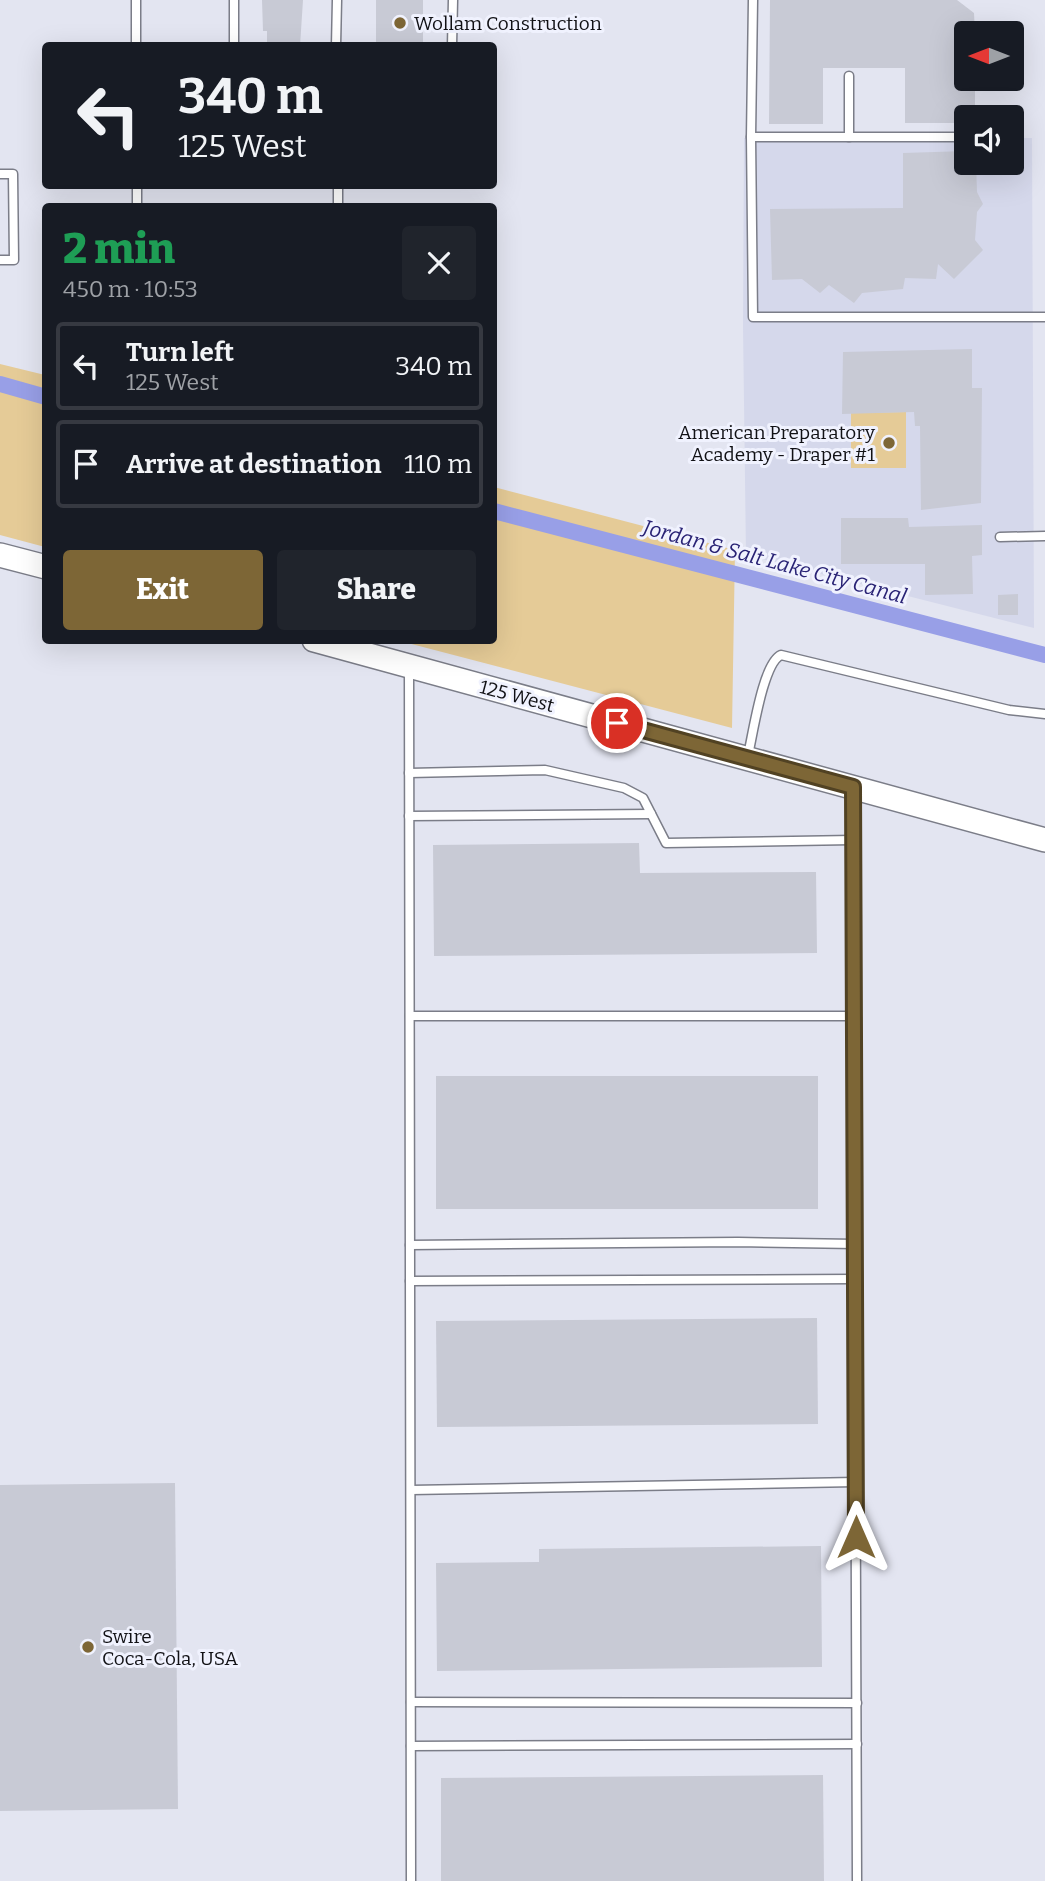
<!DOCTYPE html>
<meta charset="utf-8">
<style>
:root{--surface:#171b24;--page:#20242c;--text:#f1f3f6;--muted:#9ea1a6;--line:#363941;--accent:#7d6636}
body{margin:0;font-family:Bitter,serif;background:var(--page);color:var(--text);height:100vh;display:flex;flex-direction:column;font-size:26px;white-space:nowrap}
*{box-sizing:border-box;margin:0}
p{font-size:23px;color:var(--muted)}
.icon{flex:none;width:38px;height:38px;fill:none;stroke:currentColor;stroke-width:2;stroke-linecap:round;stroke-linejoin:round}
.map{position:relative;flex:1;overflow:hidden}
.sheet{position:absolute;left:42px;top:203px;width:455px;height:441px;display:flex;flex-direction:column;background:var(--surface);border-radius:7px;box-shadow:0 7px 28px #0002}
.sheet>*{flex:none}
.hud{position:absolute;left:42px;top:42px;width:455px;height:147px;border-radius:7px;box-shadow:0 7px 28px #0002;background:#171b24;color:var(--text);overflow:hidden}
.needle{width:46px;rotate:270deg}
.buttons{position:absolute;left:954px;top:21px;display:grid;gap:14px}
.buttons a{display:grid;place-items:center;width:70px;height:70px;border-radius:7px;background:var(--surface);box-shadow:0 7px 28px #0002;font-size:35px}
.pin{position:absolute;display:grid;place-items:center;width:60px;height:60px;color:#fff;margin:-30px;border:4px solid #fff;border-radius:50%;box-shadow:0 2px 7px #0007}
.me{position:absolute;width:77px;margin:-38px;rotate:0deg;stroke-linejoin:round;filter:drop-shadow(0 0 5px #0008)}
.turn{display:flex;align-items:center;gap:24px;height:147px;padding:0 21px;font-size:32px}
.turn .icon{width:91px;height:91px;stroke-width:2.5}
.turn b{display:block;font-size:49px;line-height:60px}
.round{display:grid;place-items:center;flex:none;width:74px;height:74px;border-radius:7px;background:var(--page)}
.summary{display:flex;align-items:center;justify-content:space-between;height:119px;padding:0 21px}
h1{font-size:42px;font-weight:800;line-height:52px;color:#1e9e55}
.action{display:flex;gap:14px;margin-top:auto;padding:14px 21px}
.action a{flex:1;height:80px;border-radius:7px;background:var(--accent);color:#fff;font-size:28px;font-weight:800;line-height:80px;text-align:center}
.action a+a{background:var(--page);color:var(--text)}
ul{padding:0;list-style:none}
li{display:flex;align-items:center;gap:21px;height:88px;margin:0 14px 10px;padding:0 7px;border:4px solid var(--line);border-radius:7px}
li div{flex:1}
li b{display:block;font-size:26px}
li em{font-style:normal}
.map>svg:first-child{display:block}
.built{fill:#d5d8eb}
.green{fill:#e5cb97}
.lines{fill:none;stroke-linecap:round;stroke-linejoin:round}
.canal{stroke:#989fe7;stroke-width:16}
.building{fill:#c8cad5}
.service-casing{stroke:#7b7d88;stroke-width:11}
.secondary-casing{stroke:#7b7d88;stroke-width:26}
.service{stroke:#fff;stroke-width:8}
.secondary{stroke:#fff;stroke-width:23}
.route-casing{stroke:#514223;stroke-width:18}
.route{stroke:#7d6636;stroke-width:12}
.poi-dot{fill:#7d6636;stroke:#f0f2fe;stroke-width:2.5}
.labels{text-anchor:middle;dominant-baseline:central;stroke-width:6;stroke-linejoin:round;paint-order:stroke}
.poi-label{font-size:19px;fill:#111115;stroke:#f0f2fe;text-anchor:start}
.street-label{font-size:19px;fill:#111115;stroke:#f0f2fe}
.water-label{font-size:21px;font-style:italic;fill:#292375;stroke:#f0f2fe}
</style>
<div class="map">
<svg width="1045" height="1881" viewBox="0 0 1045 1881">
<rect width="100%" height="100%" fill="#e3e5f1"/>
<polygon class="built" points="744,138 966,138 966,163 1012,163 1012,138 1032,138 1034,628 746,555 743,326"/>
<g class="green">
<polygon points="0,364 45,375 45,547 0,535"/>
<polygon points="906,412 906,468 851,468 851,413"/>
<polygon points="494,487 735,550 732,728 400,641 494,640"/>
</g>
<g class="lines">
<g class="canal">
<polyline points="0,384 46,397"/>
<polyline points="494,511 1045,655"/>
</g>
</g>
<g class="building">
<polygon points="262,0 303,0 300,46 267,46 267,31 263,31"/>
<rect x="376" y="0" width="47" height="46"/>
<polygon points="770,0 957,0 974,13 975,33 966,33 966,79 975,79 975,117 966,117 966,123 905,123 905,68 823,68 823,124 769,124"/>
<polygon points="966,151 966,163 976,163 977,192 983,204 977,212 975,240 983,250 954,279 938,264 936,279 905,278 903,289 862,293 854,303 829,285 820,293 802,279 772,280 770,209 903,208 903,153"/>
<polygon points="972,349 972,388 982,388 981,503 921,510 920,426 915,426 914,412 842,414 843,352"/>
<polygon points="841,518 908,518 909,527 982,525 982,555 972,556 973,594 925,595 925,564 841,564"/>
<polygon points="1018,594 1018,615 998,615 998,595"/>
<polygon points="639,843 640,873 816,872 817,953 434,956 433,845"/>
<rect x="436" y="1076" width="382" height="133"/>
<polygon points="817,1318 818,1424 437,1427 436,1321"/>
<polygon points="175,1483 178,1809 0,1811 0,1485"/>
<polygon points="821,1546 822,1667 437,1671 436,1563 539,1562 539,1549"/>
<polygon points="823,1775 824,1881 441,1881 441,1778"/>
</g>
<g class="lines">
<g class="service-casing">
<g id="service">
<polyline points="136,0 136,46"/>
<polyline points="753,0 751,137 753,317 1045,317"/>
<polyline points="234,46 234,0"/>
<polyline points="336,46 337,0"/>
<polyline points="452,46 453,0"/>
<polyline points="751,137 966,137"/>
<polyline points="849,137 849,76"/>
<polyline points="0,174 13,174 14,260 0,260"/>
<polyline points="137,186 137,206"/>
<polyline points="338,186 338,206"/>
<polyline points="1000,537 1045,536"/>
<polyline points="409,669 411,1881"/>
<path d="M748 755C753 734 763 663 781 655L1009 710 1045 714"/>
<polyline points="409,773 545,770 624,788 643,798 666,843 853,840"/>
<polyline points="853,788 857,1881"/>
<polyline points="409,816 651,814"/>
<polyline points="410,1016 854,1016"/>
<polyline points="410,1245 738,1242 855,1244"/>
<polyline points="410,1281 855,1279"/>
<polyline points="411,1490 856,1482"/>
<polyline points="411,1702 857,1703"/>
<polyline points="411,1746 857,1744"/>
</g>
</g>
<g class="secondary-casing">
<g id="secondary">
<polyline points="0,555 46,567"/>
<polyline points="314,640 1045,840"/>
</g>
</g>
<use href="#service" class="service"/>
<use href="#secondary" class="secondary"/>
</g>
<g class="lines">
<g class="route-casing">
<polyline id="route" points="617,723 853,787 856,1537"/>
</g>
<use href="#route" class="route"/>
</g>
<g class="poi-dot">
<circle cx="400" cy="23" r="7"/>
<circle cx="889" cy="443" r="7"/>
<circle cx="88" cy="1647" r="7"/>
</g>
<g class="labels">
<g class="poi-label">
<text x="414" y="23">Wollam Construction</text>
<text x="875" y="432" text-anchor="end">American Preparatory<tspan x="875" dy="22">Academy - Draper #1</tspan></text>
<text x="102" y="1636">Swire<tspan x="102" dy="22">Coca-Cola, USA</tspan></text>
</g>
<g class="street-label">
<text transform="translate(517 696) rotate(15)">125 West</text>
</g>
<g class="water-label">
<text transform="translate(775 562) rotate(15)">Jordan &amp; Salt Lake City Canal</text>
</g>
</g>
</svg>
<div class="buttons">
<a><svg class="needle" viewBox="-14 -14 28 28"><path d="M0-13l5 13h-10z" fill="#e53935"/><path d="M0 13l5-13h-10z" fill="#9ea1a6"/></svg></a>
<a><svg class="icon" aria-label="sound" viewBox="0 0 24 24"><path d="M4 9h4l5-4v14l-5-4H4zM17 9q2 3 0 6"/></svg></a>
</div>
<div class="pin" style="left:617px;top:723px;background:#d93025"><svg class="icon" aria-label="arrive" viewBox="0 0 24 24"><path d="M6 21V4h12l-3 4 3 4H6"/></svg></div>
<svg class="me" style="left:856px;top:1537px" viewBox="-20 -20 40 40"><path d="M0-17L14 15 0 8-14 15z" fill="#7d6636" stroke="#fff" stroke-width="4"/></svg>
<div class="hud">
<div class="turn"><svg class="icon" aria-label="left" viewBox="0 0 24 24"><path d="M17 20v-9H6M10 6l-5 5 5 5"/></svg><div><b>340 m</b>125 West</div></div>
</div>
<section class="sheet">
<div class="summary"><div><h1>2 min</h1><p>450 m · 10:53</p></div><a class="round"><svg class="icon" aria-label="close" viewBox="0 0 24 24"><path d="M6 6l12 12M18 6L6 18"/></svg></a></div>
<ul>
<li><svg class="icon" aria-label="left" viewBox="0 0 24 24"><path d="M17 20v-9H6M10 6l-5 5 5 5"/></svg><div><b>Turn left</b><p>125 West</p></div><em>340 m</em></li>
<li><svg class="icon" aria-label="arrive" viewBox="0 0 24 24"><path d="M6 21V4h12l-3 4 3 4H6"/></svg><div><b>Arrive at destination</b></div><em>110 m</em></li>
</ul>
<div class="action"><a>Exit</a><a>Share</a></div>
</section>
</div>
